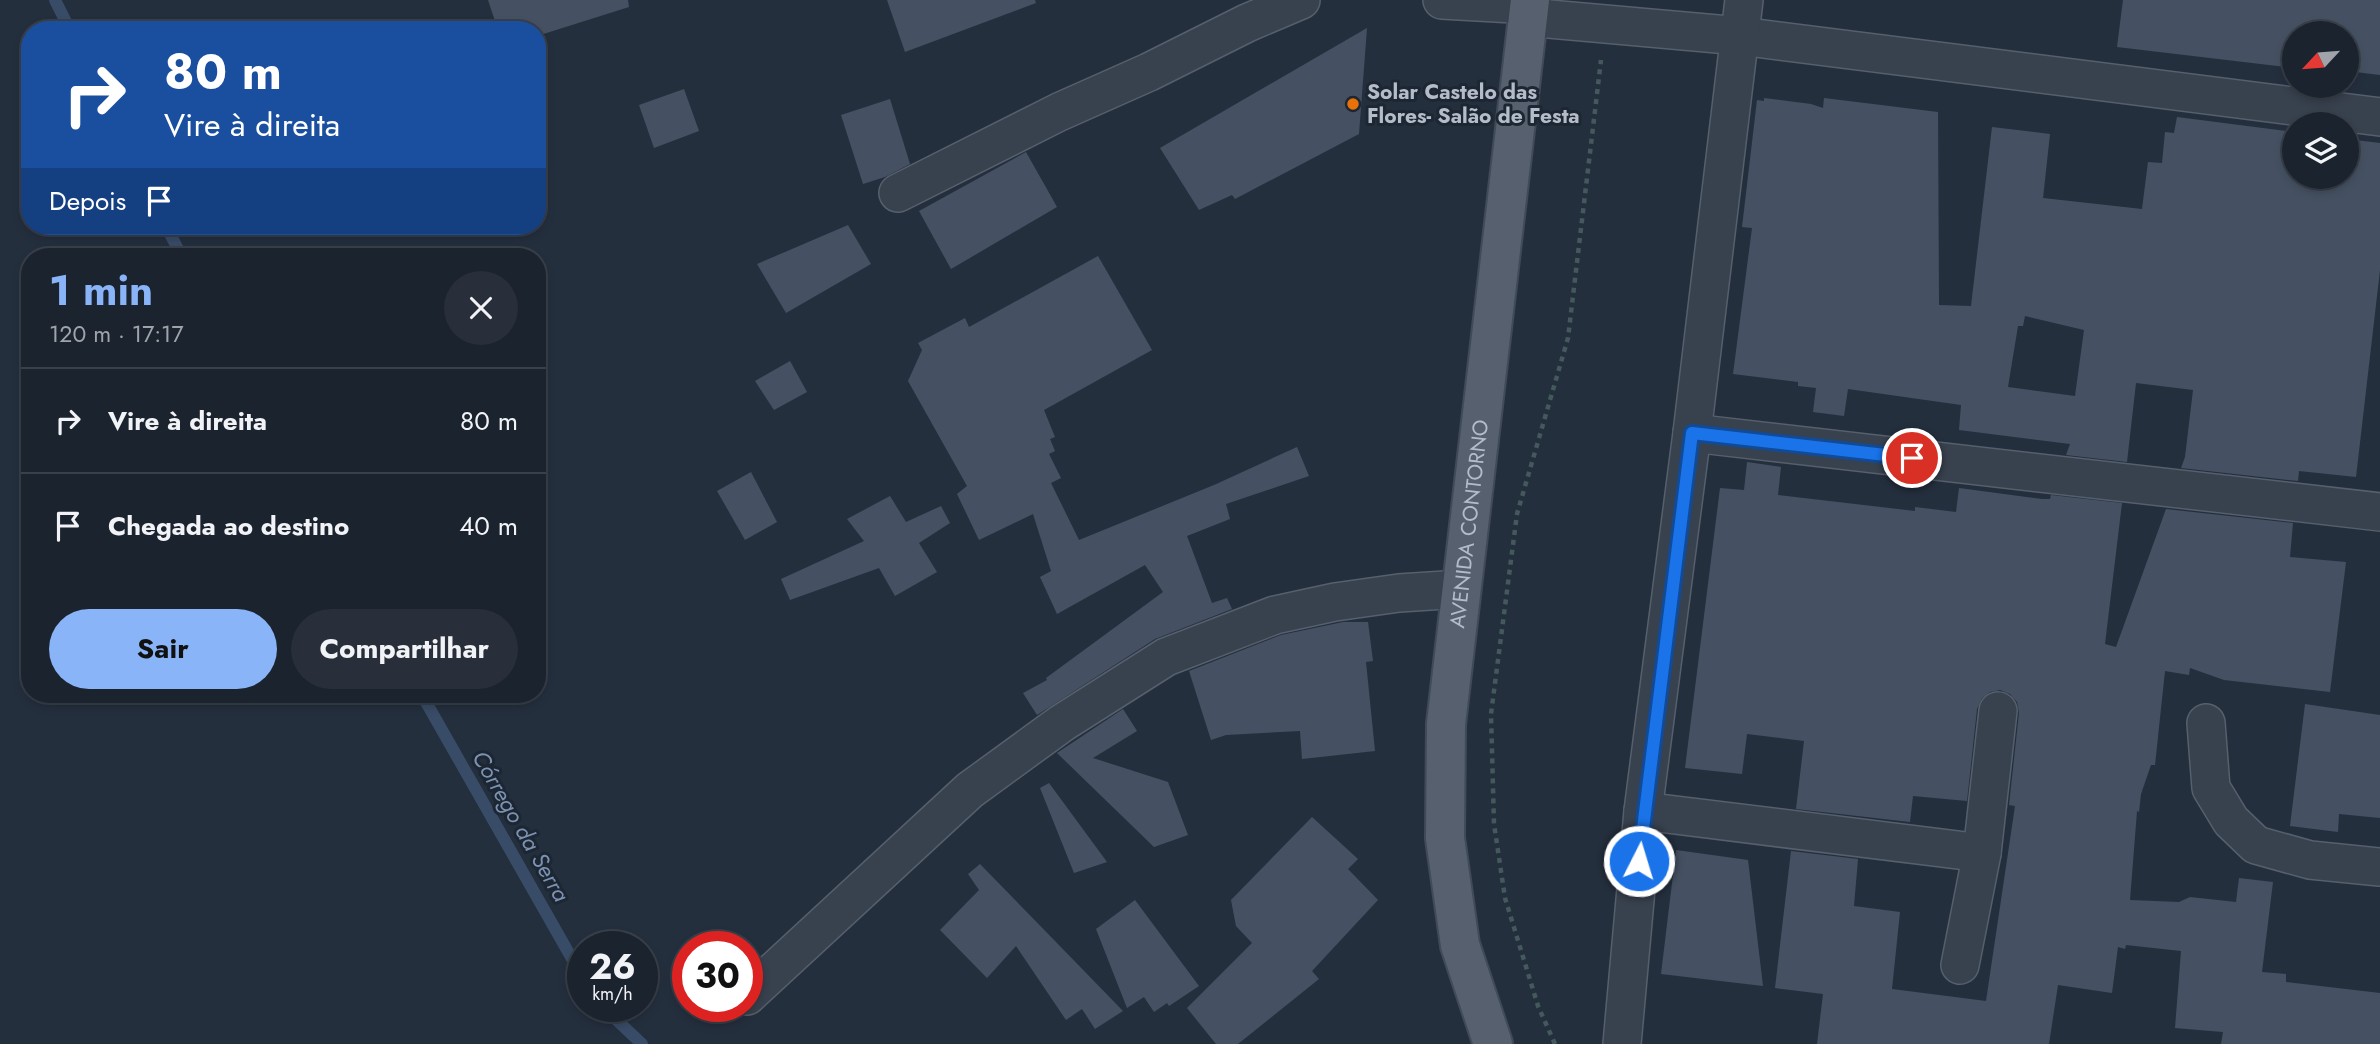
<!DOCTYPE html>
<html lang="pt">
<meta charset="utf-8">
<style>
:root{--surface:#1b232e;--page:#282f3a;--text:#f1f3f6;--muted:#a0a4aa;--line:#39404a;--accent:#8ab4f8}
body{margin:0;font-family:Jost,sans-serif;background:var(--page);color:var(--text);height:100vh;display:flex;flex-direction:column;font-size:26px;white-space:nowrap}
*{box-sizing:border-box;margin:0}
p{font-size:23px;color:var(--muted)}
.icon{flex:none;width:38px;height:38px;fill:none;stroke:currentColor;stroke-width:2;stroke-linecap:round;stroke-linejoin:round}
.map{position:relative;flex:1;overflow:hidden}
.side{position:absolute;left:21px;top:248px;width:525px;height:455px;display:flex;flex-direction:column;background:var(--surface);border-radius:28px;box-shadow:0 4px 10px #0003,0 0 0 2px var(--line)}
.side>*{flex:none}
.top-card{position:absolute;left:21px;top:21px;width:525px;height:214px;border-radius:28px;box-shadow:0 4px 10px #0003,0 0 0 2px var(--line);background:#1a4fa0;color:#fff;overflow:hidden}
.needle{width:46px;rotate:244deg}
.controls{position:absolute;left:2282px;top:21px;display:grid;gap:14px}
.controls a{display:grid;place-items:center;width:77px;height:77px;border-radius:50%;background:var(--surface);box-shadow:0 4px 10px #0003,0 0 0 2px var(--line);font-size:35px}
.speed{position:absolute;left:567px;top:931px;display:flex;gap:14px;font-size:35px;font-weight:700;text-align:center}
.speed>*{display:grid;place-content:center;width:91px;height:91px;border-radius:50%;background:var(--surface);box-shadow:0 4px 10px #0003,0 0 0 2px var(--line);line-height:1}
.speed small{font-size:18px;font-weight:400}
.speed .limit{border:10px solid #d22;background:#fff;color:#111}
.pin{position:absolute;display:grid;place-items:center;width:60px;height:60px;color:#fff;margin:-30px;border:4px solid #fff;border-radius:50%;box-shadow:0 2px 7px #0007}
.me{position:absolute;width:77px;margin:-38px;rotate:5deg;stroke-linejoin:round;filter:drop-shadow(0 0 5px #0008)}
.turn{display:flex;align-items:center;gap:24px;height:147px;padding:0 28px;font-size:32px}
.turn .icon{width:91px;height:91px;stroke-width:2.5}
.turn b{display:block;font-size:49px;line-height:60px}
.then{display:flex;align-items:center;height:66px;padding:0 28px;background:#0003;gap:14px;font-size:26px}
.round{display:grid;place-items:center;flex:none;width:74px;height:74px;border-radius:37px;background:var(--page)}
.head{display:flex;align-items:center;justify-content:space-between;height:119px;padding:0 28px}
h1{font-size:42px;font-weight:700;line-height:52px;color:var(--accent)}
.button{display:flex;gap:14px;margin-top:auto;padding:14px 28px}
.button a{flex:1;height:80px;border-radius:42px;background:var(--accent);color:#111;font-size:28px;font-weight:700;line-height:80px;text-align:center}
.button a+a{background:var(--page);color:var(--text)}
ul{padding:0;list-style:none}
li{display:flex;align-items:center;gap:21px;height:105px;padding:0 28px;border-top:2px solid var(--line)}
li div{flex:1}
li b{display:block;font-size:26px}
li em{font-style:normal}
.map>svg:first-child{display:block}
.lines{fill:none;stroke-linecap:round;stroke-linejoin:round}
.stream{stroke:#394c67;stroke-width:12}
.building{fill:#455162;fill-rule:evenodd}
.minor-casing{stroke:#565f6c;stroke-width:40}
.major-casing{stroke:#414a57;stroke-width:42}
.path{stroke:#44595c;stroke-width:4.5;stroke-dasharray:5 5;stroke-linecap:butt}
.minor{stroke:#38414e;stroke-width:37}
.major{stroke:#56606e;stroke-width:38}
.route-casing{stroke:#114b97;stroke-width:18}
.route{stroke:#1a73e8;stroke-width:12}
.food-dot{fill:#e8710a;stroke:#1d2633;stroke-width:2.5}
.labels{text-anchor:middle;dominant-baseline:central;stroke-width:6;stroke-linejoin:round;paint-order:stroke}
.poi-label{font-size:21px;font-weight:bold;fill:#b4bcc9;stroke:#1d2633;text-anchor:start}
.street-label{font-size:21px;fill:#b4bcc9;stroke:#1d2633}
.water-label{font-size:23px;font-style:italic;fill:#7c92b1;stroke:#1d2633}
</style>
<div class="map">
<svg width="2380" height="1044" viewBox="0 0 2380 1044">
<rect width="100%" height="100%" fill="#242f3e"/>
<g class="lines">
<g class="stream">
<polyline points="55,0 70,30"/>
<polyline points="166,226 182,257"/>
<polyline points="422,695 583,978"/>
<polyline points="602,1006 642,1044"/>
</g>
</g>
<g class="building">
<polygon points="488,0 628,0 629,7 537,36 537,30 498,30"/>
<polygon points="887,0 1035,0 1036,3 905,52"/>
<polygon points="2123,0 2380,0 2380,75 2347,71 2347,33 2294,33 2294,68 2117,47"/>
<polygon points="1367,28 1359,134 1235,199 1232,195 1199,210 1160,148"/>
<polygon points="684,89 699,131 654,148 639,105"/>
<path d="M1764 98 1811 104 1823 108 1824 98 1938 112 1939 305 1971 306 1992 127 2050 134 2043 198 2142 209 2148 162 2162 163 2165 132 2174 133 2177 117 2294 132V177H2347V139L2380 143V270L2356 477 2299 471 2298 481 2181 468 2185 457 2193 390 2136 383 2127 462 2066 455 2070 444 1959 430 1961 405 1848 389 1844 416 1813 412 1816 388 1798 386V382L1733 374 1752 228 1742 227 1757 100 1764 101ZM2025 316 2084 330 2075 396 2008 387 2018 326H2023Z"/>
<polygon points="890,99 910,164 885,177 863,184 841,115"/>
<polygon points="1026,152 1057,207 951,269 919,211"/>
<polygon points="848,225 871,264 786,313 757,264"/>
<polygon points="1098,256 1152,350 1044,410 1055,437 1050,439 1055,451 1049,454 1061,478 1051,483 1079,540 1214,485 1297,447 1309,476 1226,504 1230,519 1187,536 1212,603 1227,598 1232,609 1155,639 1037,715 1023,693 1047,680 1046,678 1163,592 1145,565 1057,614 1040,577 1051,571 1033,514 979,540 957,494 967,486 908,381 922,350 918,343 965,318 969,327"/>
<polygon points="790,361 807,392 774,410 755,381"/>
<polygon points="1747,462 1781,467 1778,495 1915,511 1915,507 1956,512 1959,488 2042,499 2050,499 2051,495 2122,503 2105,644 2116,647 2166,509 2293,523 2290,557 2346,562 2330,692 2224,680 2190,668 2189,675 2165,671 2155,765 2151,765 2141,794 2139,812 2137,811 2130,900 2179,902 2190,897 2236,902 2239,878 2273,882 2262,972 2286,974 2286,982 2380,993 2380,1044 2221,1044 2223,1032 2175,1028 2181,951 2126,945 2125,949 2118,947 2112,993 2058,985 2049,1044 1817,1044 1823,994 1775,988 1791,851 1858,859 1854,906 1900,912 1892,989 1986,1001 2015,806 2009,805 2019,713 2017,702 2010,694 2000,690 1990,692 1982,698 1977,709 1967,801 1913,796 1910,822 1796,809 1804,741 1747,734 1742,774 1685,768 1720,488 1744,490"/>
<polygon points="751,472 777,522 745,540 717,491"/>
<polygon points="890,496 906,522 941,506 950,523 919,543 937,572 895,596 879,568 790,600 781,579 864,541 847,519"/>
<polygon points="1343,622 1368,622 1373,661 1366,662 1375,751 1302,759 1300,731 1226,735 1211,740 1189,671 1281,635"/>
<polygon points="2305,704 2380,715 2380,818 2339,814 2338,832 2290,826"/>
<polygon points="1123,709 1137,731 1093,758 1168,782 1188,835 1154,847 1057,753"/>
<polygon points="1049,783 1107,862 1074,873 1040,788"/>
<polygon points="1312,817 1358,859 1348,869 1378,900 1312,971 1319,979 1238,1044 1216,1044 1187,1008 1252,943 1236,926 1231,900"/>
<polygon points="1676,850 1748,860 1763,986 1661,974"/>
<polygon points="980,864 1055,941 1123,1011 1095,1029 1082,1009 1066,1020 1016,946 987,978 940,930 979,890 968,874"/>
<polygon points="1135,900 1199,986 1169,1006 1167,1003 1154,1012 1144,997 1127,1008 1096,929"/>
</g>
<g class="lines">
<g class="minor-casing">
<g id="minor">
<polyline points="1442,0 1529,5"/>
<polyline points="1527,17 1740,36 2380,117"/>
<polyline points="898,193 1059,112 1149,72 1247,23 1301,0"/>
<polyline points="1692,433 2380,512"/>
<polyline points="2206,723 2211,788 2231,821 2256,845 2310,860 2380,867"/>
<polyline points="1643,811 1982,853 1960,965"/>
<polyline points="1982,853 1998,711"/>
<polyline points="747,996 970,790 1062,723 1166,657 1275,615 1335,602 1399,593 1461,589"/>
<polyline points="1622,1044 1643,811 1692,433 1744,0"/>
</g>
</g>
<g class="major-casing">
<g id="major">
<path id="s1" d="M1493 1044 1460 945 1445 838 1446 724 1530 0"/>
</g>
</g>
<polyline class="path" points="1555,1044 1538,1006 1505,898 1494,824 1491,714 1517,514 1568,338 1601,60"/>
<use href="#minor" class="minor"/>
<use href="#major" class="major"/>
</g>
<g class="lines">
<g class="route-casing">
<polyline id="route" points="1639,861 1692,433 1912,458"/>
</g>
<use href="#route" class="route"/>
</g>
<circle class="food-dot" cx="1353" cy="104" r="7"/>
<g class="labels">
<g class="poi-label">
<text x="1367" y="92">Solar Castelo das<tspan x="1367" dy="24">Flores- Salão de Festa</tspan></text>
</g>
<g class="street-label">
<text stroke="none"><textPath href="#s1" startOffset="528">AVENIDA CONTORNO</textPath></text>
</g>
<g class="water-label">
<text transform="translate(521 826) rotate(60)">Córrego da Serra</text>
</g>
</g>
</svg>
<div class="controls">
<a><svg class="needle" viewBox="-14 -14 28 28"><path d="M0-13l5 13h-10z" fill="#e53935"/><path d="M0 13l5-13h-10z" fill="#a0a4aa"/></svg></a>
<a><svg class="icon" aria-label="layers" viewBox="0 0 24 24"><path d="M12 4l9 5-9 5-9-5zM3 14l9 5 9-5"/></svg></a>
</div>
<div class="speed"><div>26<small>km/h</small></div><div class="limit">30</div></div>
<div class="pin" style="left:1912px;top:458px;background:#d93025"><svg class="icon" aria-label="arrive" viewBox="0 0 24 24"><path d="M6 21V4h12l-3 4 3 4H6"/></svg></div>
<svg class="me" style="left:1639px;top:861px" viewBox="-20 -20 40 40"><circle r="17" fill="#1a73e8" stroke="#fff" stroke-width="3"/><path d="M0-11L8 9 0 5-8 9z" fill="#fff"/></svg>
<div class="top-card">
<div class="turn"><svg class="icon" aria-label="right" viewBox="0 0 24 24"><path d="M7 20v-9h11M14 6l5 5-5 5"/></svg><div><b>80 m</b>Vire à direita</div></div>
<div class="then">Depois<svg class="icon" aria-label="arrive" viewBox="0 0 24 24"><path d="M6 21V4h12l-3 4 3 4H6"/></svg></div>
</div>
<section class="side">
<div class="head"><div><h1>1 min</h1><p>120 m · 17:17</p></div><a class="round"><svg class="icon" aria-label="close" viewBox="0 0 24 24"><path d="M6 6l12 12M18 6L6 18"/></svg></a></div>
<ul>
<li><svg class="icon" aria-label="right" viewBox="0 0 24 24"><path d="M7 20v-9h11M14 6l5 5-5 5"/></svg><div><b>Vire à direita</b></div><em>80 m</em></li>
<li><svg class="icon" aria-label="arrive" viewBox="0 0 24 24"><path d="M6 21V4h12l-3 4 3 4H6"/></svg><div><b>Chegada ao destino</b></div><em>40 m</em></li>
</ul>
<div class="button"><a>Sair</a><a>Compartilhar</a></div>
</section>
</div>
